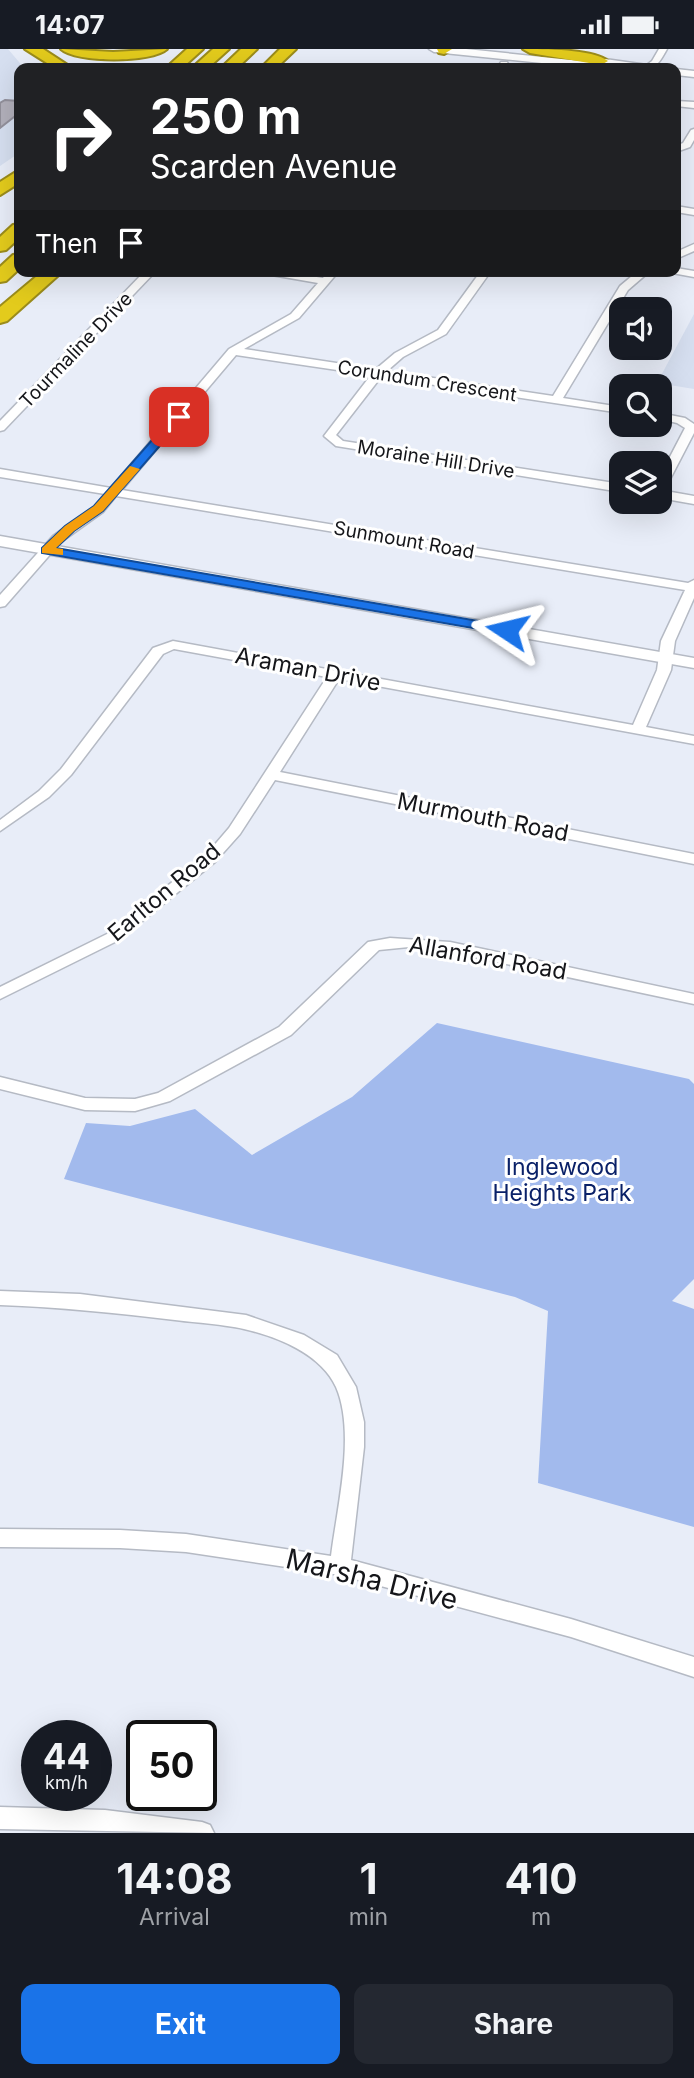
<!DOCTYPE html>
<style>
:root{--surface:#171b24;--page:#242831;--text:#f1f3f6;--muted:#9ea1a6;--accent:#1a73e8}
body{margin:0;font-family:Inter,sans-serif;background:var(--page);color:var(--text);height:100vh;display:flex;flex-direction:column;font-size:26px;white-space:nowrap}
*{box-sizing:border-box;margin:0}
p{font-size:23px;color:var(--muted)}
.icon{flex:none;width:38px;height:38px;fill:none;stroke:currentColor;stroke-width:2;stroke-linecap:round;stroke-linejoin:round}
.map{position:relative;height:1784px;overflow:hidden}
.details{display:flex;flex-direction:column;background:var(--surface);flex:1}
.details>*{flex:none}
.banner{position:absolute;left:14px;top:14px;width:667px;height:214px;border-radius:14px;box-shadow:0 7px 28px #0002;background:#202124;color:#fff;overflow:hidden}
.fabs{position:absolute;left:609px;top:248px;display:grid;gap:14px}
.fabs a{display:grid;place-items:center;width:63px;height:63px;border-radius:14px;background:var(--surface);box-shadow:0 7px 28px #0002;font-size:35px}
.speed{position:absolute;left:21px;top:1671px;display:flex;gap:14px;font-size:35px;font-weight:700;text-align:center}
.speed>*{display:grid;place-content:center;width:91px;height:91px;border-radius:50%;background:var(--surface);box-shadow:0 7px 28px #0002;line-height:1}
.speed small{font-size:18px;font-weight:400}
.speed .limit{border:4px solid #111;border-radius:10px;background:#fff;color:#111}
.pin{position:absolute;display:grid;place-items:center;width:60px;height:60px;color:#fff;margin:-30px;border-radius:14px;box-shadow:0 4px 10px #0006}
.me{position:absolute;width:77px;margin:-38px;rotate:280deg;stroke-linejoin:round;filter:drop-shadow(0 0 5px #0008)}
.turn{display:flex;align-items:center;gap:24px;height:147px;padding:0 21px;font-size:32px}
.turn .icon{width:91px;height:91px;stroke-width:2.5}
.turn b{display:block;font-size:49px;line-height:60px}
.then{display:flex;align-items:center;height:66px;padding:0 21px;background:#0003;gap:14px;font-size:26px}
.eta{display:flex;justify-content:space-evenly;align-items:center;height:119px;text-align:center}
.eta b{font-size:42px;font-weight:700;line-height:49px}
.primary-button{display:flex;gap:14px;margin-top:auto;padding:14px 21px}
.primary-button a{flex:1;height:80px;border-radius:14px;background:var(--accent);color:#fff;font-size:28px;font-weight:700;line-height:80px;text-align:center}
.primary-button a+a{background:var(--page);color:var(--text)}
.status{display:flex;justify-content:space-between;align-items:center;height:49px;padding:0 35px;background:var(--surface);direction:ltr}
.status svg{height:19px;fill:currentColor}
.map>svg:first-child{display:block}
.built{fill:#d6dff0}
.green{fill:#a2baed}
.building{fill:#b2b0bb;stroke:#92909b;stroke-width:2}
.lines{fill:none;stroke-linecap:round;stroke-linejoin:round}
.minor-casing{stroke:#b5bac4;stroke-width:3}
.secondary-casing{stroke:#b5bac4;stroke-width:3}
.motorway-casing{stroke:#9b8c1b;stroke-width:4}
.minor{fill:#fff;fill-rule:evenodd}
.secondary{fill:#fff;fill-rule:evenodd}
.motorway{fill:#e3cb1c;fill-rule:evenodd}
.route{fill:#1a73e8;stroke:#114b97;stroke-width:2}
.slow{fill:#f59e0b}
.labels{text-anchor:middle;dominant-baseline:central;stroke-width:6;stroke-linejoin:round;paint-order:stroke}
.far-street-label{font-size:19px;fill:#15161a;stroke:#fff}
.street-label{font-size:23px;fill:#15161a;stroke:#fff}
.park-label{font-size:23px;fill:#0a2168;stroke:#fff}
.near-street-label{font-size:28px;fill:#15161a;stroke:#fff}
</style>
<div class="status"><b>14:07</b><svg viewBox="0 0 49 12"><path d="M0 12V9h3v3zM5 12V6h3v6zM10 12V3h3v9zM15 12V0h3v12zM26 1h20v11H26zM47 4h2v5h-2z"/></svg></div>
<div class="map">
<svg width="694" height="1784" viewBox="0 0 694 1784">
<rect width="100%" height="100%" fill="#e8edf8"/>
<g class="built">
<polygon points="0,0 8,0 24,19 19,19 19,104 0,117"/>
<polygon points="694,265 694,340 657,334"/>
</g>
<polygon class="green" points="437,974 689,1030 694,1035 694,1230 672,1252 694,1260 694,1478 538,1434 548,1262 515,1248 64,1130 86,1074 130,1077 195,1060 252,1106 352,1048"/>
<polygon class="building" points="5,51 19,52 19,64 0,79 0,54"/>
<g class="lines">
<g class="minor-casing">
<g id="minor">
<path d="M659 0H667C660 12 658 19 643 19L652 12Z"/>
<polygon points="501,13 507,13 508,15 505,19 497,19"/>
<polygon points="676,52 694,53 694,59 676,57"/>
<polygon points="694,80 694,91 690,98 676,103 676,97 683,94 691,81"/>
<polygon points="676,157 694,160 694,166 676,163"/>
<polygon points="694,195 694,202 676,210 676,203"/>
<polygon points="676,219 694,222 694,228 672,224 671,222 676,222"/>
<polygon points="145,222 156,222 4,381 0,382 0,372"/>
<polygon points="249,222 278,222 323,229 328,222 339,222 299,269 244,300 376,320 395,304 438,281 481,222 491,222 446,285 403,308 387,322 553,347 620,237 638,222 650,222 628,241 563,349 621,358 621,364 381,328 336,386 343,392 621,435 621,443 336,397 324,387 371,326 236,306 122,441 688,534 694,531 694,549 675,592 671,621 646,678 694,687 694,695 339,630 280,723 694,805 694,815 275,731 240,785 215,813 119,891 0,950 0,938 107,885 205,807 229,779 327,628 174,600 163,605 71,726 49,748 0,782 0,771 39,742 61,720 153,599 173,592 633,676 657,621 661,592 685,541 116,447 103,463 61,493 5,557 0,558 0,546 53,487 95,457 105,445 0,428 0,420 111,439 229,300 291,265 318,234"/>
<polygon points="660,364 685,369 694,375 694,384 666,438 660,441 694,447 694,455 660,449 660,427 685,379 677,374 660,370"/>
<polygon points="390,889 450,893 694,945 694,955 450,903 409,898 379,901 291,986 170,1052 135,1062 85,1061 0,1040 0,1028 85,1049 135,1050 158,1044 279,978 368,893"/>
<path d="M0 1242 80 1245 246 1266 304 1286 337 1306 356 1338 364 1373V1398L351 1511 571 1570 694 1608V1628L571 1588 340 1526 186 1503 120 1499 0 1498V1480L120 1481 186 1485 331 1507C337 1458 356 1384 336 1338 321 1305 278 1288 244 1280 222 1275 198 1274 175 1271 117 1264 59 1258 0 1256Z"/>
<polygon points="0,1758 105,1761 202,1773 210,1776 214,1784 0,1780"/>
</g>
</g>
<g class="secondary-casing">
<g id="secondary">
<polygon points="429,0 466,0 600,14 605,10 647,16 653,19 590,19 434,3"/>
<polygon points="676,20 694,22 694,28 676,26"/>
<polygon points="0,487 694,609 694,619 0,497"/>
</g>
</g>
<g class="motorway-casing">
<g id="motorway">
<polygon points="25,0 43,0 72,19 55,19"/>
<path d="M61 0 113 3 167 0C152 14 76 14 61 0Z"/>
<polygon points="187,0 203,0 182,19 166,19"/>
<polygon points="213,0 229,0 208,19 192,19"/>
<polygon points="241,0 257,0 237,19 221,19"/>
<polygon points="280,0 296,0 276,19 261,19"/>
<polygon points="437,0 452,0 444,5 439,4"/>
<path d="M523 0C543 0 593 0 608 12L601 16 530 4Z"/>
<polygon points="19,121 19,134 0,146 0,133"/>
<polygon points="19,175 19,189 6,201 0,202 0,188 13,176"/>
<polygon points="19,205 19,220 6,232 0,233 0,218 13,206"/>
<polygon points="43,222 63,222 7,272 0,274 0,258"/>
</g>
</g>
<use href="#minor" class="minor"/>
<use href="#secondary" class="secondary"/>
<use href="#motorway" class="motorway"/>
</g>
<polygon class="route" points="175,365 185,368 103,462 74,482 56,499 507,577 514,581 507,585 42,504 42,499 65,477 94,457"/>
<polygon class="slow" points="130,417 140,420 103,462 74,482 56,499 63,500 63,506 42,504 42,499 65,477 94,457"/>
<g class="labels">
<g class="far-street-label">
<text transform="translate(76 301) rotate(-46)">Tourmaline Drive</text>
<text transform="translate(427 332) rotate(9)">Corundum Crescent</text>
<text transform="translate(436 410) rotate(9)">Moraine Hill Drive</text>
<text transform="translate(404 491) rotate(10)">Sunmount Road</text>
</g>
<g class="street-label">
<text transform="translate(308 620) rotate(11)">Araman Drive</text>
<text transform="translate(483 768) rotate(11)">Murmouth Road</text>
<text transform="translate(164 843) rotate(-40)">Earlton Road</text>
<text transform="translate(488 909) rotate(10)">Allanford Road</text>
</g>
<g class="park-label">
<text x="562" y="1118">Inglewood<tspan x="562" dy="26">Heights Park</tspan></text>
</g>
<g class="near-street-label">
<text transform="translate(372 1530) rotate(14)">Marsha Drive</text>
</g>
</g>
</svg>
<div class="fabs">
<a><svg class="icon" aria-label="sound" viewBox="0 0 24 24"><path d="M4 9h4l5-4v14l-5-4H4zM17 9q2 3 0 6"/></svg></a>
<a><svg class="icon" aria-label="search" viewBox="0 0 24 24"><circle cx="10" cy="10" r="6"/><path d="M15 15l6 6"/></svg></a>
<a><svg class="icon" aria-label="layers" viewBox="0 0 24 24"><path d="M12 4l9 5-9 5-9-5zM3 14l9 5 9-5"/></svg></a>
</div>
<div class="speed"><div>44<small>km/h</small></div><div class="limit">50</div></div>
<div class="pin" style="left:179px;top:368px;background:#d93025"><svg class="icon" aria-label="arrive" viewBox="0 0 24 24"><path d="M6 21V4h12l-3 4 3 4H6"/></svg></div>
<svg class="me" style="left:507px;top:581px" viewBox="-20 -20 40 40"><path d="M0-17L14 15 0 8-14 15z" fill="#1a73e8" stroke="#fff" stroke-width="4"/></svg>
<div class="banner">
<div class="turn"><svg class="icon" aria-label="right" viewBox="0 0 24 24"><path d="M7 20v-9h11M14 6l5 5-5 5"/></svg><div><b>250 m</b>Scarden Avenue</div></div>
<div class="then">Then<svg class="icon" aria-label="arrive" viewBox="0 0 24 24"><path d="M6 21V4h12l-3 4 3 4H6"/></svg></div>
</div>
</div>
<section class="details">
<div class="eta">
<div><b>14:08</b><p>Arrival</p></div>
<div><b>1</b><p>min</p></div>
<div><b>410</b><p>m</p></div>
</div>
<div class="primary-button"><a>Exit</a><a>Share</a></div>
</section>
